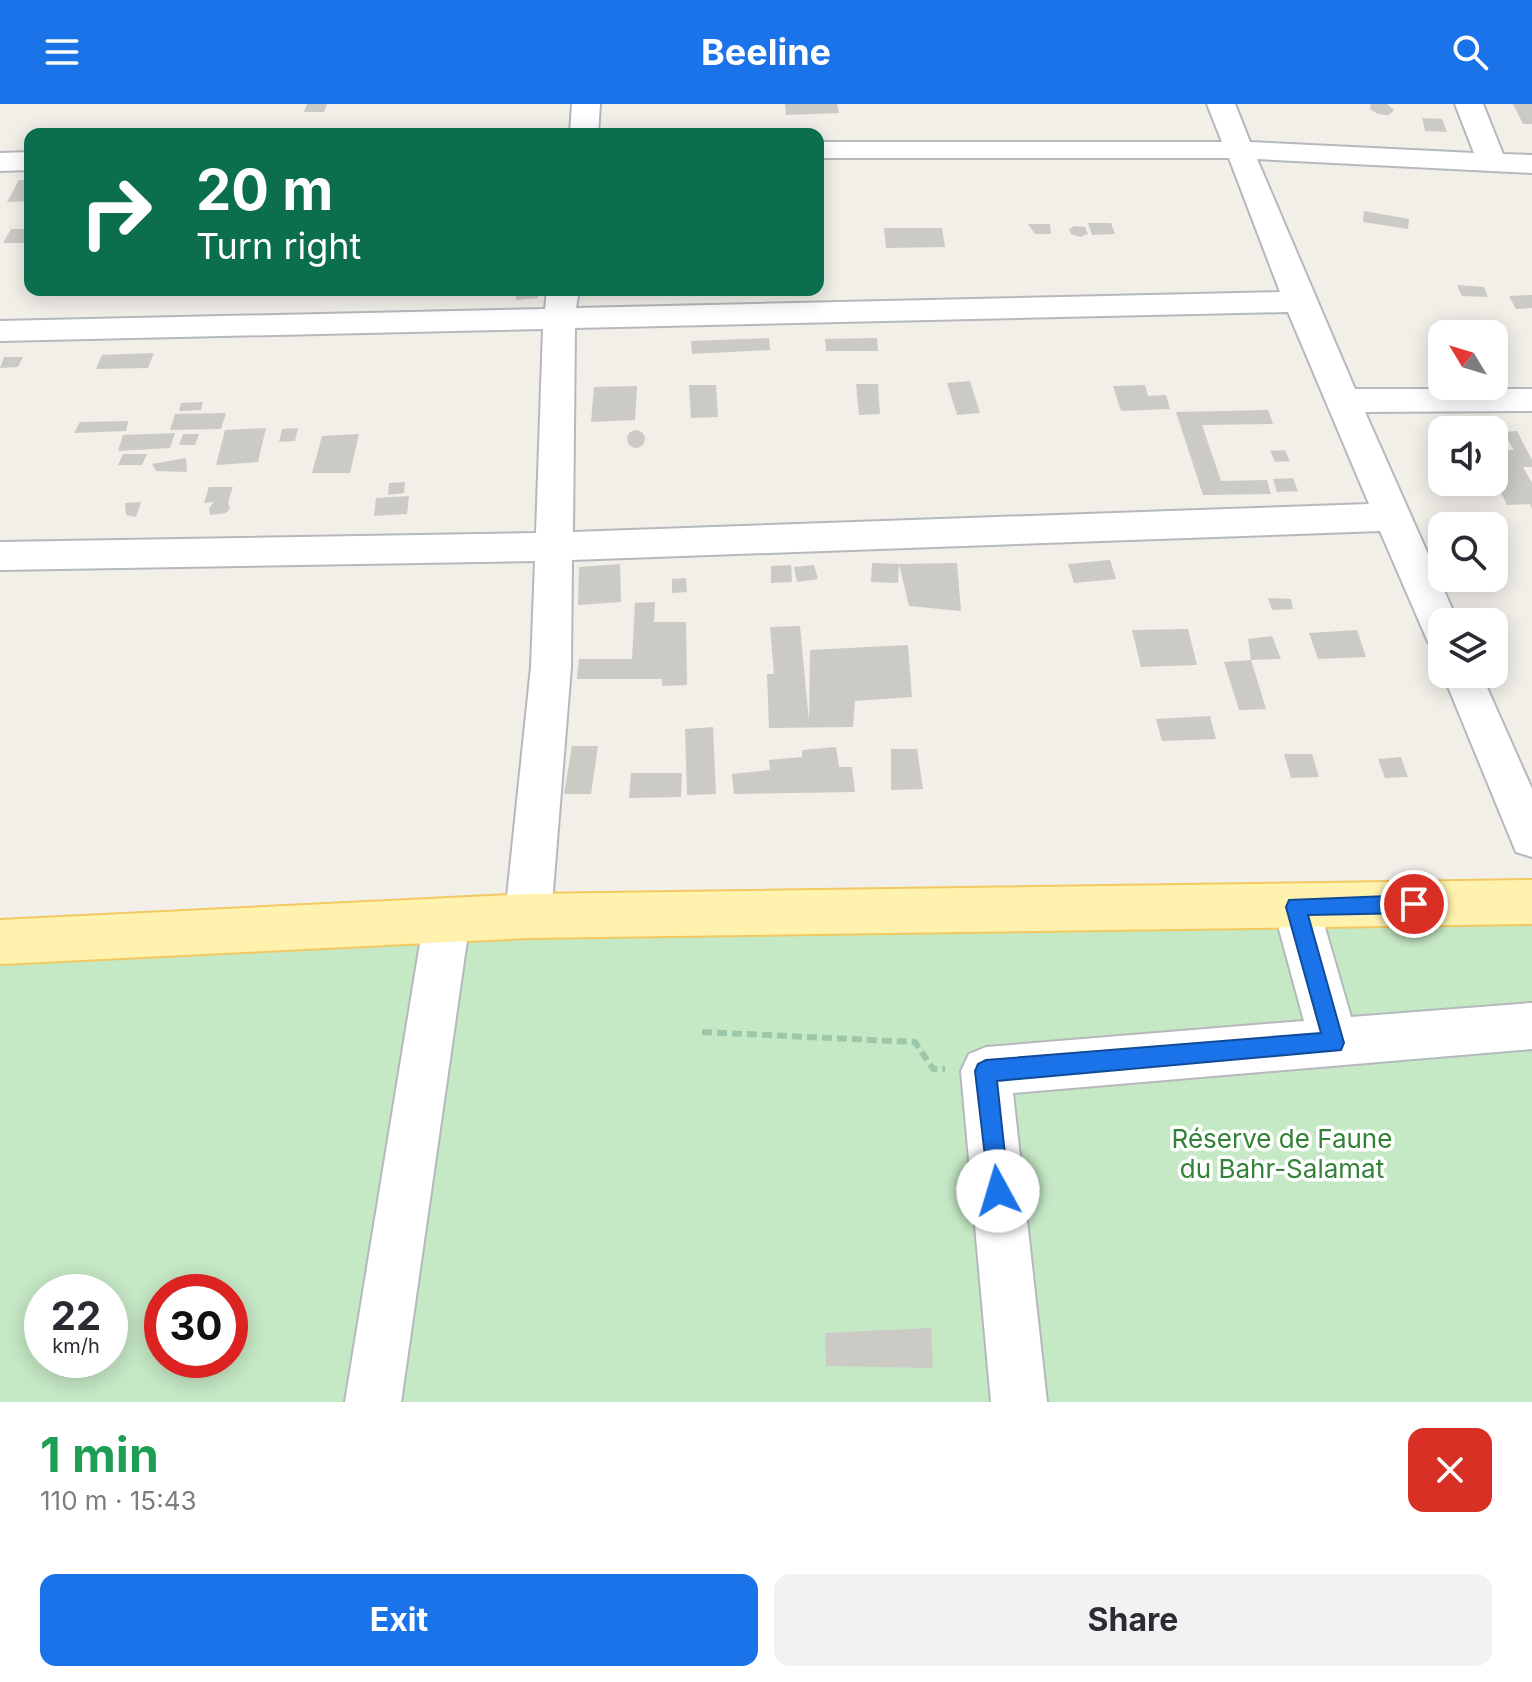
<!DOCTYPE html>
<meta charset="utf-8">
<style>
:root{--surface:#fff;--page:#f2f2f3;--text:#2b2b33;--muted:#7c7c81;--accent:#1a73e8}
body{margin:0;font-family:Inter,sans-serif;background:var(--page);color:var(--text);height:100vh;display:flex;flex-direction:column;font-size:30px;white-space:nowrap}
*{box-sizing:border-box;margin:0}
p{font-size:26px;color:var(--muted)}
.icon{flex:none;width:44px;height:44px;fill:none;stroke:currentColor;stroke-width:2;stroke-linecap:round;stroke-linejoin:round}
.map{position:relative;height:1298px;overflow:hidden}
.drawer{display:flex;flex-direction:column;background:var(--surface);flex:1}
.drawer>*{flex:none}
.top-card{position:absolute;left:24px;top:24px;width:800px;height:168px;border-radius:16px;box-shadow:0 4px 20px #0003;background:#0b6e4f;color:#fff;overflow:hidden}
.needle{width:52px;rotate:308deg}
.controls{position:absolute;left:1428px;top:216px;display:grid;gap:16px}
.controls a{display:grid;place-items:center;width:80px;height:80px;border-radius:16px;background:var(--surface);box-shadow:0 4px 20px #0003;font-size:40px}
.speed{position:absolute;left:24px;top:1170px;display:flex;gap:16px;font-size:40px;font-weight:700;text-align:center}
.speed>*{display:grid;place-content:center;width:104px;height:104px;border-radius:50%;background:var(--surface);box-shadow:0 4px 20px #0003;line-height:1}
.speed small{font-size:20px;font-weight:400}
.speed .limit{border:12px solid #d22;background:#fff;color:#111}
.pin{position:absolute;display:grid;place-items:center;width:68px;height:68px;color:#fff;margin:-34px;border:4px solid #fff;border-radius:50%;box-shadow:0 2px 8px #0007}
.me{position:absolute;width:88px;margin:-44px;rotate:354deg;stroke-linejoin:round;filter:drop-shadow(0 0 6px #0008)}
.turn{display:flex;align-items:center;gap:28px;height:168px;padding:0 40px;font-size:36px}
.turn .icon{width:104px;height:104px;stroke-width:2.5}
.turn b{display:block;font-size:56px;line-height:68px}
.round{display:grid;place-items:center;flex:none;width:84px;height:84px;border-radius:16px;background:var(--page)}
.summary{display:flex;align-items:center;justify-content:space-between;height:136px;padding:0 40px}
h1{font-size:48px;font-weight:700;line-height:60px;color:#1e9e55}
.primary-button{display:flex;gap:16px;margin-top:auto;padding:16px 40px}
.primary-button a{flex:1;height:92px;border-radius:16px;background:var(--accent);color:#fff;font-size:32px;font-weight:700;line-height:92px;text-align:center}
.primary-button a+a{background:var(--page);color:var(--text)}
header{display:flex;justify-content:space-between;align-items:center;height:104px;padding:0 40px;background:var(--accent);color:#fff;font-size:36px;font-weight:700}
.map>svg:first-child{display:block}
.green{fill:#c5e8c5;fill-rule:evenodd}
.building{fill:#cccac5}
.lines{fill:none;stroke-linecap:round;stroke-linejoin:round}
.street-casing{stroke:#b5b8bc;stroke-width:4}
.primary-casing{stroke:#f2c960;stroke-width:4}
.path{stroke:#9cc7a9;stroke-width:6;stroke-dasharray:10 5;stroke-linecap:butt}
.street{fill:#fff;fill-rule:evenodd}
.primary{fill:#fff2af;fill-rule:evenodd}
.route{fill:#1a73e8;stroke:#114b97;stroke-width:2}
.labels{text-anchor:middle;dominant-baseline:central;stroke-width:7;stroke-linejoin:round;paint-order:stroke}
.near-park-label{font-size:26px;fill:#348238;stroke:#fff}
</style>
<header><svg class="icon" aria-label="menu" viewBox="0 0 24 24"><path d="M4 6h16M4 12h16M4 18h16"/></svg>Beeline<svg class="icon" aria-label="search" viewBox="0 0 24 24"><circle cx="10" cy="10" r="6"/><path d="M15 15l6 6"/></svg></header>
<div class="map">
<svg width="1532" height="1298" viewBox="0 0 1532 1298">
<rect width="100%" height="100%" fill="#f1efe8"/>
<path class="green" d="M1532 798V1298H0V838ZM42 1188H110V1256H42ZM162 1188H230V1256H162Z"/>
<g class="building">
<polygon points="307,0 327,0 324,8 304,8"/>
<polygon points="785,0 837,0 839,9 786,11"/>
<polygon points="1371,0 1387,0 1394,6 1389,11 1378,10 1370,5"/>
<polygon points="1513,0 1532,0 1532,20 1523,20"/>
<polygon points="1422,14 1442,15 1447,28 1425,27"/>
<polygon points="19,76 30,76 30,97 7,98"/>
<polygon points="1364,107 1409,115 1408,125 1363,118"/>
<polygon points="1088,119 1111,119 1115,130 1092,131"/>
<polygon points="1028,120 1050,120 1051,130 1035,130"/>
<polygon points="1074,122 1085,123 1088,130 1080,133 1071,130 1069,126"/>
<polygon points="884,124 942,124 945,143 886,144"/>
<polygon points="11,125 30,125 27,139 3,139"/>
<polygon points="1457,181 1484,183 1488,193 1462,192"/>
<polygon points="516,186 538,186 538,194 516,196"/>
<polygon points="1532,191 1532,204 1516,205 1509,192"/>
<polygon points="769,234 770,246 692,250 691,237"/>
<polygon points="877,234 878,247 826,247 825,235"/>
<polygon points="154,249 148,264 96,265 102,251"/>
<polygon points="4,253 23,253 18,263 0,264"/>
<polygon points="970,277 980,309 957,311 947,279"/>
<polygon points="856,280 878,280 880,310 859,311"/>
<polygon points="689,281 716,281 718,313 691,314"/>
<polygon points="1145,281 1148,292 1166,291 1170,305 1121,307 1113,282"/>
<polygon points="637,282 635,316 591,318 594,283"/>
<polygon points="203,298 201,306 179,307 181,299"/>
<polygon points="1268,306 1273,320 1202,321 1221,377 1267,376 1271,390 1203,391 1176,308"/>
<polygon points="226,309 221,325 170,326 175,310"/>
<polygon points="128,317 126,327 74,329 80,318"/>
<polygon points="266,324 258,358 216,361 225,326"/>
<polygon points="298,324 295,337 279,338 282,325"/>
<circle cx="636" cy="335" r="9"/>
<polygon points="1517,327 1532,356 1532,363 1523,363 1532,379 1532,405 1530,400 1507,401 1499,384 1506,384 1494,363 1494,347 1514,346 1503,328"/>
<polygon points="175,329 170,344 118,347 123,331"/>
<polygon points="183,330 199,330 195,341 179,341"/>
<polygon points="359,330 350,369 312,369 322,332"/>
<polygon points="1285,346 1290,357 1275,358 1270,347"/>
<polygon points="123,350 147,350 142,361 118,361"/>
<polygon points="186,354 187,368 156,367 152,360"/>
<polygon points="1293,374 1298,387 1277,388 1273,375"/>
<polygon points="405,378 404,389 388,391 389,379"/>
<polygon points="209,383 233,383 228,398 230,404 226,409 210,411 209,404 214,398 204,399"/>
<polygon points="409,392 407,410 374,412 376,394"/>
<polygon points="141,398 136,413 126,411 125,399"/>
<polygon points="1110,456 1116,475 1074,479 1068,460"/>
<polygon points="872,459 899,460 898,479 871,478"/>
<polygon points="957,459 961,507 909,502 899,460"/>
<polygon points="620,460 621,498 578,501 579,463"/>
<polygon points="791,461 792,478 771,479 771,462"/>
<polygon points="814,461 818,475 797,478 794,463"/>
<polygon points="686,474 687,488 672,489 672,475"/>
<polygon points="1268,494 1291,495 1293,505 1272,506"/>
<polygon points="655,498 654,518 686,518 687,581 662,582 662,575 577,575 579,555 632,555 635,499"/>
<polygon points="800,522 809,618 810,546 908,541 912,593 855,597 853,623 769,624 767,570 774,570 770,523"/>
<polygon points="1188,525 1197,561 1141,563 1132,526"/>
<polygon points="1357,526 1366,553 1318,555 1309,529"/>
<polygon points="1272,532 1281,555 1251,556 1248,535"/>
<polygon points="1251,556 1266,605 1239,606 1224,558"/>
<polygon points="1210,612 1216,635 1162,637 1156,615"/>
<polygon points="713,623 716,690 687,691 685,625"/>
<polygon points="572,642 598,642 591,690 564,690"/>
<polygon points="836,643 839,663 852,663 855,688 734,690 732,670 770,666 769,656 802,653 802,646"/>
<polygon points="891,645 917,645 923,685 891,686"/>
<polygon points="1284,650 1312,650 1319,673 1291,674"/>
<polygon points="1401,653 1408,673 1385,674 1378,655"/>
<polygon points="631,669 682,669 681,693 629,694"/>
<polygon points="931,1224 933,1264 826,1262 825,1229"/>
</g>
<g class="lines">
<g class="street-casing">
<g id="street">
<polygon points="572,0 600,0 598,30 570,30"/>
<path d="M1207 0H1235L1250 38 1474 49 1455 0H1483L1503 50 1532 51V69L1257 55 1355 285H1532V307L1365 308 1458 518H1442V542L1428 538 1380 427 572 456 571 563 551 812 544 827 528 833 512 827 505 812 531 563 535 457 0 466V438L536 429 543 225 0 237V217L545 205 547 186H579L576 204 1280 188 1229 54H818V38H1222ZM1288 208 1369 400 573 428 575 224Z"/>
<polygon points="30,48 30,66 0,67 0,49"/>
<polygon points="1442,568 1481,570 1532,685 1532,753 1516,748"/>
<polygon points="1296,782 1312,788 1319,803 1351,913 1532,899 1532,945 1013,989 1047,1298 991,1298 961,967 969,950 986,943 1304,917 1273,803 1280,788"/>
<polygon points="447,794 463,800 470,815 401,1298 345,1298 424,815 431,800"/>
</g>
</g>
<g class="primary-casing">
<polygon id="primary" points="1532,776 1532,820 528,834 0,860 0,816 528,790"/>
</g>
<polyline class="path" points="702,928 915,938 933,965 945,965"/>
<use href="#street" class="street"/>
<use href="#primary" class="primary"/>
</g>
<polygon class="route" points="1414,791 1421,794 1424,800 1421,807 1414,809 1308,811 1344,939 1341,946 997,977 1009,1087 1006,1095 998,1099 990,1095 975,967 978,960 986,956 1321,929 1286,803 1289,796"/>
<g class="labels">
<g class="near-park-label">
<text x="1282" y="1034">Réserve de Faune<tspan x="1282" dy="30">du Bahr-Salamat</tspan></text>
</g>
</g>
</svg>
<div class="controls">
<a><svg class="needle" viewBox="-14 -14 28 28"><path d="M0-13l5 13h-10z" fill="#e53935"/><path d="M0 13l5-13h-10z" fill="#7c7c81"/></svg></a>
<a><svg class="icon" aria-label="sound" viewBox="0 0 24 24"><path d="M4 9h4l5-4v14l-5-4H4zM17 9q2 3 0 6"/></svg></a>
<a><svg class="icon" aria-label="search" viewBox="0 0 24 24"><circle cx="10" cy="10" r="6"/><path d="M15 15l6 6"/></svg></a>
<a><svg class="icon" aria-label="layers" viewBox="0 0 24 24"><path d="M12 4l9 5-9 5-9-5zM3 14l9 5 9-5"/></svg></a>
</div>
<div class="speed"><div>22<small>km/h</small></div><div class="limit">30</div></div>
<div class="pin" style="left:1414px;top:800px;background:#d93025"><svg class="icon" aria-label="arrive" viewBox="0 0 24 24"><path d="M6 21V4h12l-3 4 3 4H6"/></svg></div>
<svg class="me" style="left:998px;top:1087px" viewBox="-20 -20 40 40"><circle r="19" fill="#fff"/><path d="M0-13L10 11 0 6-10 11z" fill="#1a73e8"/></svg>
<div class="top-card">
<div class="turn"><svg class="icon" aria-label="right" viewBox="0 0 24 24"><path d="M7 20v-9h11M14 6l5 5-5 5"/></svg><div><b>20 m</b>Turn right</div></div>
</div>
</div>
<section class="drawer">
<div class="summary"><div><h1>1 min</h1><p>110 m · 15:43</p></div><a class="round" style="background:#d93025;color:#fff"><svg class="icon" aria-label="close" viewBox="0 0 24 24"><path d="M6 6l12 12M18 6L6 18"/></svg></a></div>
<div class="primary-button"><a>Exit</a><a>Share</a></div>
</section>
